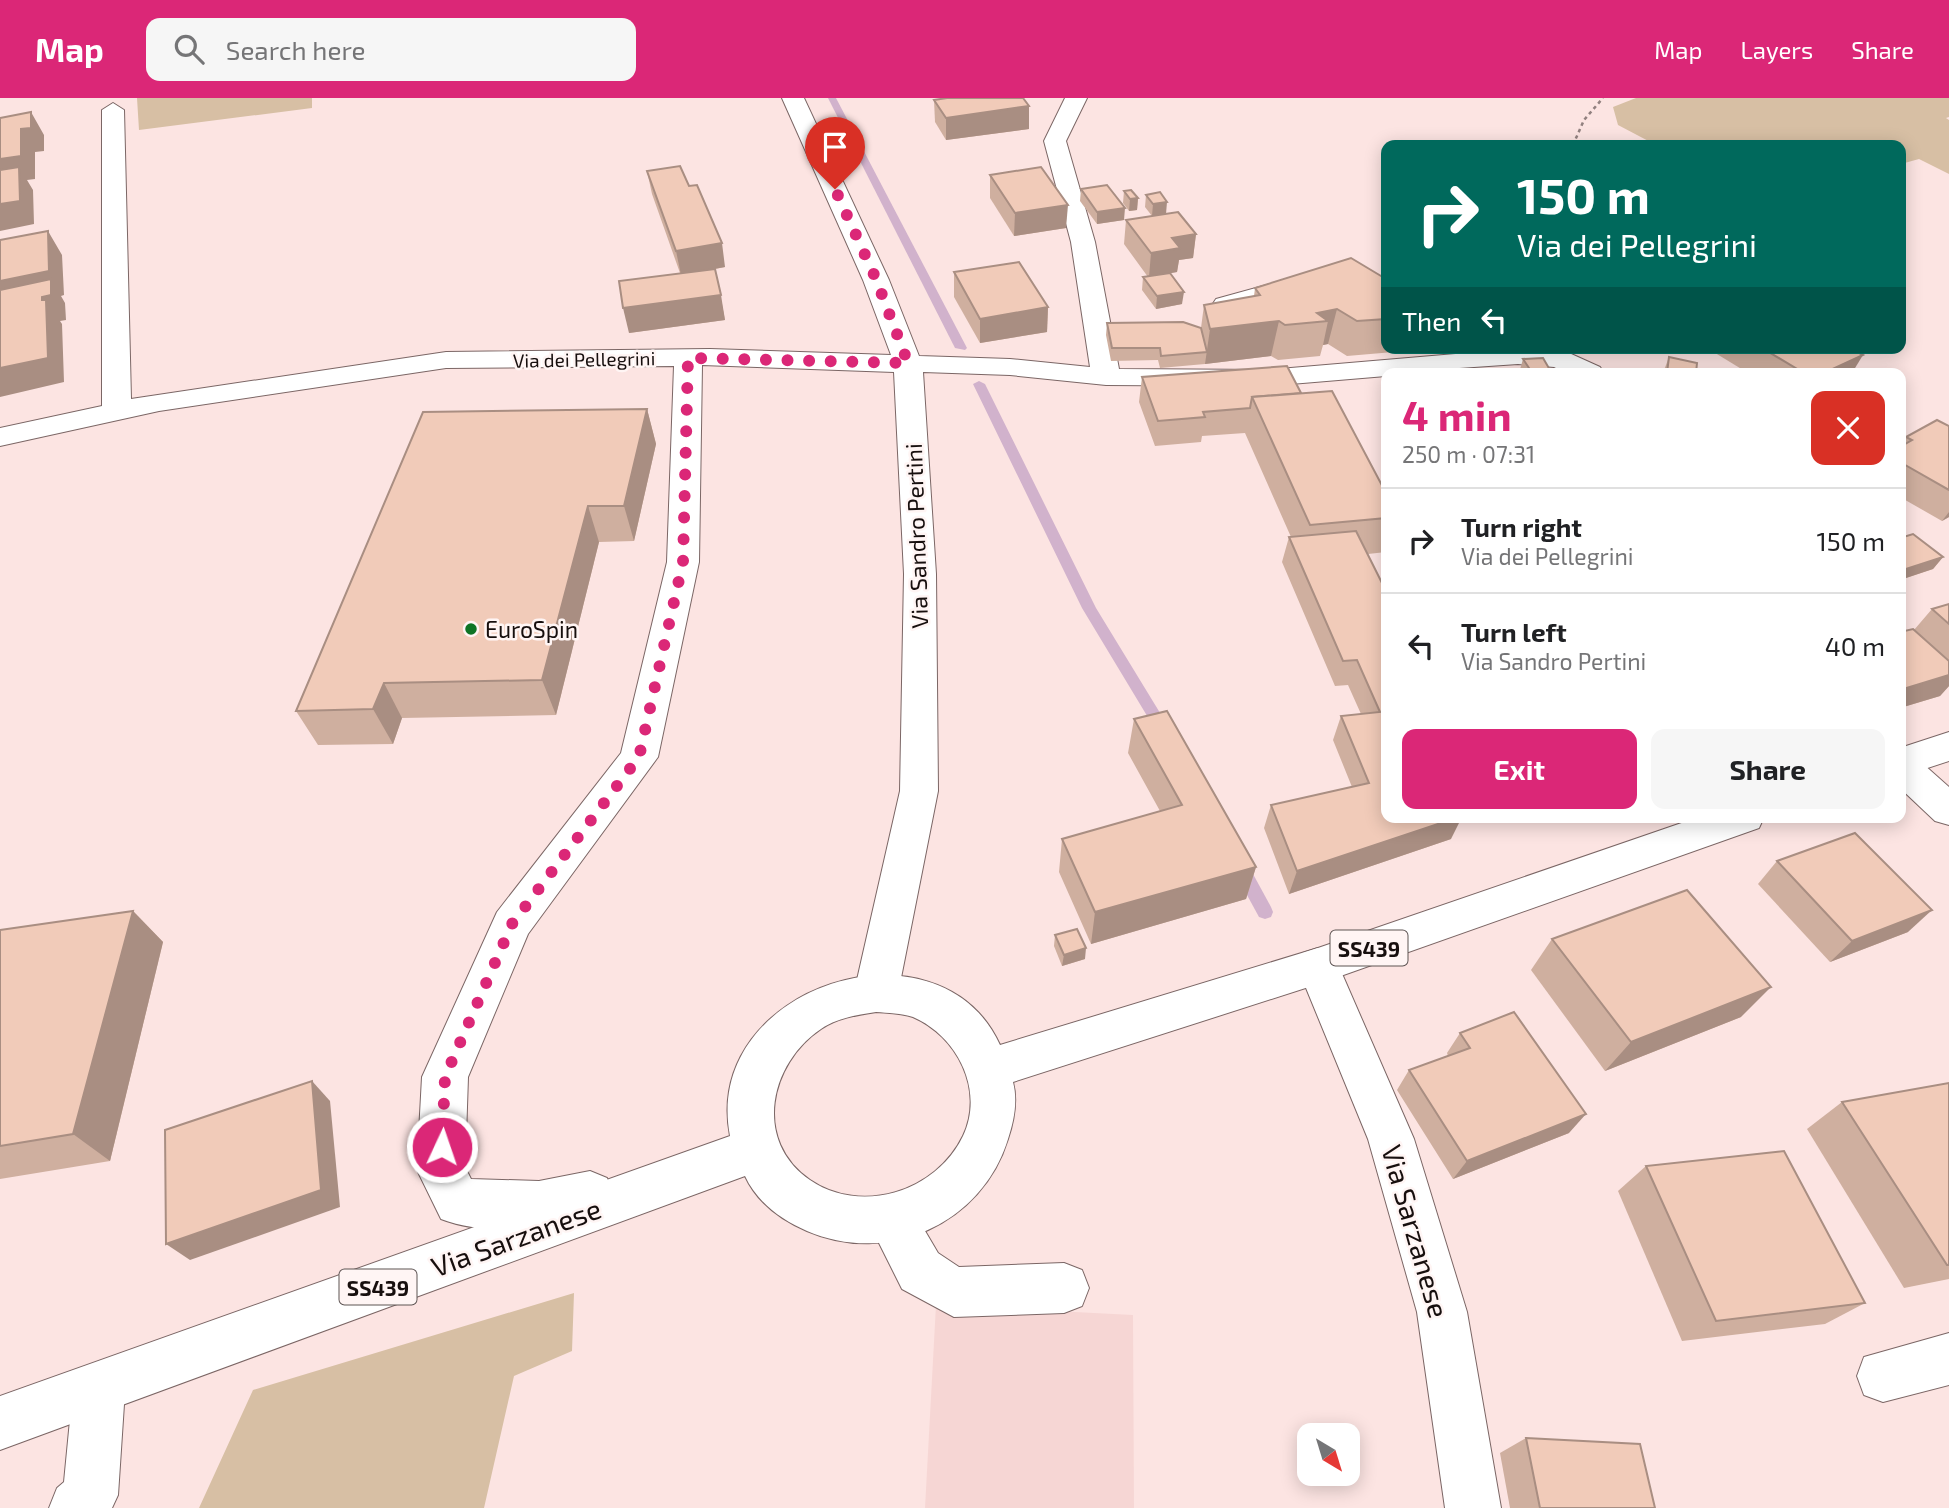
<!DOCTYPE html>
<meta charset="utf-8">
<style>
:root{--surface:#fff;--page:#f6f6f6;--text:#202124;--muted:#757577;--line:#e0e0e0;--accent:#db2777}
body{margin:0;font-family:"Exo 2",sans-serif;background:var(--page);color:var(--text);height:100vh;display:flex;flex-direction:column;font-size:26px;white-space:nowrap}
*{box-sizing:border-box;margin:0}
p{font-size:23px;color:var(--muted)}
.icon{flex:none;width:38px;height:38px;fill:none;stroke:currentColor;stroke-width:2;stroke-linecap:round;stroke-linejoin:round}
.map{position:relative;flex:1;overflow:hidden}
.details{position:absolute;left:1381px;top:270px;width:525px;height:455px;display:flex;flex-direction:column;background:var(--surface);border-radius:14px;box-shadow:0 4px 18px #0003}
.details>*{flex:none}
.banner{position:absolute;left:1381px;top:42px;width:525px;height:214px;border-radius:14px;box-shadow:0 4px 18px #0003;background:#00695c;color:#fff;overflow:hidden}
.needle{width:46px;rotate:142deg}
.controls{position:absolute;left:1297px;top:1325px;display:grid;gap:14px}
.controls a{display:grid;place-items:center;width:63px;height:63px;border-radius:14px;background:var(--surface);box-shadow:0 4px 18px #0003;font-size:35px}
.pin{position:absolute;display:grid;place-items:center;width:60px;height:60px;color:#fff;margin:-72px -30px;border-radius:50% 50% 50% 0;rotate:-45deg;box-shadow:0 0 7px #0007}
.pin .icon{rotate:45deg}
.me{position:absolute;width:77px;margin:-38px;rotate:3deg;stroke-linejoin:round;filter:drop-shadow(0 0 5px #0008)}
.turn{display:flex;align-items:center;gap:24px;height:147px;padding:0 21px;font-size:32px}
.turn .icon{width:91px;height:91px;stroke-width:2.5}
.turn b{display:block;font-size:49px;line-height:60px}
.then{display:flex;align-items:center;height:66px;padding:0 21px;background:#0003;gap:14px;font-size:26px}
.round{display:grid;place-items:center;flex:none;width:74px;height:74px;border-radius:14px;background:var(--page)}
.summary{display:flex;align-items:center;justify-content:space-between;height:119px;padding:0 21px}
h1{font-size:42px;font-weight:700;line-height:52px;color:var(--accent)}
.cta{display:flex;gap:14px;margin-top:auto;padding:14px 21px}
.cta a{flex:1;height:80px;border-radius:14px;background:var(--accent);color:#fff;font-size:28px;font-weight:700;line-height:80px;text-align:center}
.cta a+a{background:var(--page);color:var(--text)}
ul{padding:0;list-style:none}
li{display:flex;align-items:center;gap:21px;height:105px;padding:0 21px;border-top:2px solid var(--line)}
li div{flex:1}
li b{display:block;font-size:26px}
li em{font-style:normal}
header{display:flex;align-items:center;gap:42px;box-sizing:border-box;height:98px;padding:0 35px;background:var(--accent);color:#fff}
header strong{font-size:33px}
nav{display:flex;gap:38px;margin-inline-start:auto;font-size:24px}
.search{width:490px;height:63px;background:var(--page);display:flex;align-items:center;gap:18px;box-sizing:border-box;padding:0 24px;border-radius:14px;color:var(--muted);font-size:26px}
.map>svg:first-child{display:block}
.built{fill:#f6d6d4}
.green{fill:#d7bfa4}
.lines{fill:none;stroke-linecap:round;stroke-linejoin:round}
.stream{fill:#d1b2cc;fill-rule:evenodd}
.minor-casing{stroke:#7b6665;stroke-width:2}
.major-casing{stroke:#7b6665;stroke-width:2}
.path{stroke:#91807f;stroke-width:2.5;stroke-dasharray:3.5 3.5;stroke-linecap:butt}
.minor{fill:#fff;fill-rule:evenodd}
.major{fill:#fff;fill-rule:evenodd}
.wall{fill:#cfaf9f}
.shaded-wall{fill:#a98e82}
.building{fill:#f1cbb9;stroke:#a98e82;stroke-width:2}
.route{stroke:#db2777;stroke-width:12;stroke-dasharray:0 21.6}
.poi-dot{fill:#0e7425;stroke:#fff5f4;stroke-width:2.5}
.labels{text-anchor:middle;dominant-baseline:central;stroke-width:5;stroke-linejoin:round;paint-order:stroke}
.far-street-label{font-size:19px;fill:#170f0e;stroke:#fff5f4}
.shield{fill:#fff5f4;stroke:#5d5453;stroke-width:2}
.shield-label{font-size:21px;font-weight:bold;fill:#170f0e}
.street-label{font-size:23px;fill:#170f0e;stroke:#fff5f4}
.poi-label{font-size:23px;fill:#170f0e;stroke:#fff5f4;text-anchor:start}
.near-street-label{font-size:28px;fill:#170f0e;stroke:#fff5f4}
</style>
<header>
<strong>Map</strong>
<div class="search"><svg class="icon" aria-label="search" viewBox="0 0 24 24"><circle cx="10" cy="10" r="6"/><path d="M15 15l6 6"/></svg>Search here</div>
<nav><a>Map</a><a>Layers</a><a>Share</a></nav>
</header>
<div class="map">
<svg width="1949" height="1410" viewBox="0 0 1949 1410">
<rect width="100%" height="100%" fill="#fce4e2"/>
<polygon class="built" points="936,1207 1133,1217 1134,1410 925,1410"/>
<g class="green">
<polygon points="137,0 312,0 312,10 139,32"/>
<polygon points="1636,0 1949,0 1949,19 1946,20 1949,22 1949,76 1919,61 1901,66 1900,47 1656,47 1618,27 1613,9"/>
<polygon points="574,1195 572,1253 514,1278 484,1410 199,1410 253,1292"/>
</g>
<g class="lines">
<g class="stream">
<polygon points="828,0 836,0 967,250 965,252 955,250"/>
<polygon points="979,283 985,286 1096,510 1168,628 1171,632 1168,636 1158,636 1082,510 973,286"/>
<polygon points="1241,763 1247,765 1271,809 1273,814 1271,819 1265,821 1259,819 1235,775 1233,770 1235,765"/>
</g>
<g class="minor-casing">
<g id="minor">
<path d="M782 0H804L889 182 919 258 1010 261 1090 269 1071 144 1044 43 1065 0H1087L1066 43 1095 144 1119 271 1267 272 1526 250 1569 255 1600 269 1604 275H1566L1554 269 1518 266 1386 275V278L1267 288 1106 287 1010 277 923 274 936 476 938 693 898 895 891 908 876 914 861 908 854 895 900 693 904 476 894 274 702 267 699 464 658 659 528 836 468 979 465 1069 471 1081 539 1083 590 1073 607 1080 614 1097 607 1114C562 1132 487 1139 441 1121L417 1072 422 979 497 814 621 655 667 464 674 268 446 270 159 313 0 348V330L102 308V12L113 5 124 12 131 301 446 254 710 251 891 257 863 182Z"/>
<path d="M1344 177 1386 182V198C1317 185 1289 199 1225 215L1216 213 1212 207 1216 201 1285 182Z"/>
<polygon points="1900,653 1913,657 1949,689 1949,727 1935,723 1900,690"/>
<polygon points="1318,850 1333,855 1414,1041 1467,1214 1501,1410 1445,1410 1417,1214 1368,1041 1297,868 1303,855"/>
<polygon points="891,1097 908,1104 938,1155 959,1169 1064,1165 1082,1172 1089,1190 1082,1208 1064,1215 954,1219 902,1191 867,1121 874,1104"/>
<polygon points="1949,1235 1949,1287 1883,1304 1864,1297 1857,1278 1864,1259"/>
<polygon points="99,1265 118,1272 125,1291 118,1397 112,1410 49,1410 57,1390 64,1384 73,1291 80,1272"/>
</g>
</g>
<g class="major-casing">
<g id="major">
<polygon points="1949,634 1949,663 1900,679 1900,650"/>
<path d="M1699 719H1764L1759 730 1318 886 1013 984C1018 1003 1014 1023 1008 1041 982 1126 888 1168 807 1133 781 1122 757 1104 745 1078L0 1352V1298L730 1038C701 888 939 813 1000 947L1318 850ZM876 914C888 915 901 915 913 919 957 938 985 992 963 1038 936 1094 861 1117 810 1082 753 1043 769 966 821 931 837 920 857 917 876 914Z"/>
</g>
</g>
<polyline class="path" points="1573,47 1584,22 1603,0"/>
<use href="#minor" class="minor"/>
<use href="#major" class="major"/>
</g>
<g class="wall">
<polygon points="934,2 1029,31 946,42 935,24"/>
<polygon points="647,73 725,169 715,171 725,222 629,235 680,175 652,96"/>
<polygon points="990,77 1066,130 1014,138 990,100"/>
<polygon points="1081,91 1124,122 1097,126 1080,103"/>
<polygon points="1124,93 1138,100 1137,112 1129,113 1123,105"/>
<polygon points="1146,97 1166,116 1196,136 1193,160 1179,162 1177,174 1170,175 1182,206 1156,211 1142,192 1143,179 1148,179 1124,146 1126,122 1152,118 1145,109"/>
<polygon points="954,174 1048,209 1047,234 980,245 954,199"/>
<polygon points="1386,181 1386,250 1440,250 1347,258 1328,246 1323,247 1320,258 1278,262 1271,258 1205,266 1160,270 1158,262 1111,263 1106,237 1107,225 1201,230 1204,207 1254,198 1255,190"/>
<polygon points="1707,250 1850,250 1852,275 1748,275"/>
<polygon points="1669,259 1696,275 1663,275"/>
<polygon points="1523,261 1550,272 1549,275 1519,275"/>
<polygon points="1142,279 1301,295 1386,395 1386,454 1368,456 1451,741 1289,796 1264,730 1271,707 1352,689 1333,642 1341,618 1361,616 1348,587 1335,588 1282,464 1289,439 1291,439 1245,335 1202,338 1201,344 1155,348 1139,304"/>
<polygon points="647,311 656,346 634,443 599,444 556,617 402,620 393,646 318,647 296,613"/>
<polygon points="1949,328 1949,419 1942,423 1900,399 1900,347 1906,339"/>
<polygon points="1900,440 1943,459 1933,471 1900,482"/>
<polygon points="1949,506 1949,588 1940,598 1900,610 1900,534 1914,532 1932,511"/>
<polygon points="1134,621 1256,769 1246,801 1091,846 1059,774 1062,741 1160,713 1128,655"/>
<polygon points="1777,763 1908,834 1830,864 1758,786"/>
<polygon points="133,813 163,844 110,1063 0,1081 0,832"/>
<polygon points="1055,837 1085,861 1062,868 1054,848"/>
<polygon points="1552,841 1741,919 1605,973 1531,872"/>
<polygon points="1460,935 1569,1035 1453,1081 1397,992 1409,972 1448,958 1447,955"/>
<polygon points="1949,985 1949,1181 1904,1190 1807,1031 1842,1004"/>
<polygon points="1646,1068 1865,1205 1825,1226 1682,1243 1618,1093"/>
<polygon points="1526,1340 1655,1410 1510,1410 1500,1355"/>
</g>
<g class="shaded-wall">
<polygon points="1029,8 1029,31 946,42 946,20"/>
<polygon points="31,14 44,37 44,53 35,54 35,81 27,82 33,92 34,126 0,133 0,61 21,31"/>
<polygon points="1138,100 1137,112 1129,113 1130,101"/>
<polygon points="1167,104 1166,116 1152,118 1153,106"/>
<polygon points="1068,107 1066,130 1014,138 1015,115"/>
<polygon points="1125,110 1124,122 1097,126 1097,114"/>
<polygon points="48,133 62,157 64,197 61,198 65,205 66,222 60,223 62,226 64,284 0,299 0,183"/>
<polygon points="1196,136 1193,160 1179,162 1177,174 1149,179 1151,155 1172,140"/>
<polygon points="722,145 725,169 681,177 676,153"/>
<polygon points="1184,194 1182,206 1156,211 1157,198"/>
<polygon points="721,197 725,222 629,235 623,210"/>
<polygon points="1048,209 1047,234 980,245 980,221"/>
<polygon points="1337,211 1328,246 1323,247 1328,223 1317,215"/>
<polygon points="1279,223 1271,258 1205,266 1210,231"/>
<polygon points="1863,257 1852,275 1824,275"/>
<polygon points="647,311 656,346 634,443 624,408"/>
<polygon points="588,408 599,444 556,617 542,582"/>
<polygon points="1949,414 1949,419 1942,423"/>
<polygon points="1943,459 1933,471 1900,482 1900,478 1906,471"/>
<polygon points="1949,577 1949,588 1940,598 1900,610 1900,592"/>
<polygon points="384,585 402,620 393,646 373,611"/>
<polygon points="1459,719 1462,719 1451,741 1289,796 1297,773"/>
<polygon points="1256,769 1246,801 1091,846 1095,814"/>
<polygon points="1932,812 1908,834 1830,864 1852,843"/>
<polygon points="133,813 163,844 110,1063 73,1036"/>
<polygon points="1086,850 1085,861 1062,868 1064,857"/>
<polygon points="1771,889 1741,919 1605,973 1631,944"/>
<polygon points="312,983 330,1003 340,1109 190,1162 166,1146"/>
<polygon points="1586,1016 1569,1035 1453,1081 1467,1063"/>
</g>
<g class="building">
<polygon points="947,0 1023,0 1029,8 946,20 934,2"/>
<polygon points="31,14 31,30 21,31 21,58 0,61 0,20"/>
<polygon points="680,68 689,88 697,87 722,145 676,153 647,73"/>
<polygon points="19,69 20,103 0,106 0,72"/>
<polygon points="1041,69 1068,107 1015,115 990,77"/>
<polygon points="1107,87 1125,110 1097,114 1081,91"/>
<polygon points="1131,92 1138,100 1130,101 1124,93"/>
<polygon points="1160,94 1167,104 1153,106 1146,97"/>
<polygon points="1178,114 1196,136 1172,140 1180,150 1151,155 1126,122"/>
<polygon points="48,133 49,173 0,183 0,142"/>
<polygon points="1351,160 1386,181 1386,221 1357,223 1337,211 1317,215 1328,223 1285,227 1279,223 1210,231 1204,207 1260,197 1255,190"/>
<polygon points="1019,164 1048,209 980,221 954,174"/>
<polygon points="715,171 721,197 623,210 619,183"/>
<polygon points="1170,175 1184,194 1157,198 1143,179"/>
<polygon points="51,181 51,197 42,199 42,202 46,202 48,260 0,270 0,192"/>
<polygon points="1183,224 1201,230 1207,254 1161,258 1160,250 1112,250 1107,225"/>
<polygon points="1762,250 1850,250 1863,257 1824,275 1804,275"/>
<polygon points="1669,259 1697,265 1696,275 1667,275"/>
<polygon points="1543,260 1550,272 1531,273 1523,261"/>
<polygon points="1287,268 1301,295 1252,299 1250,310 1203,314 1205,319 1158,323 1142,279"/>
<polygon points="1332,293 1386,395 1386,420 1310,427 1252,299"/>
<polygon points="647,311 624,408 588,408 542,582 384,585 373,611 296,613 423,314"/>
<polygon points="1937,322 1949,328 1949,392 1900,364 1900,349 1912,342 1906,339"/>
<polygon points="1356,433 1386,493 1386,719 1459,719 1297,773 1271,707 1369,685 1341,618 1380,614 1357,562 1343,563 1289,439"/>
<polygon points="1913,436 1943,459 1906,471 1900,467 1900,440"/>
<polygon points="1949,506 1949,526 1932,511"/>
<polygon points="1913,531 1949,563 1949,577 1900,592 1900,534"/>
<polygon points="1167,613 1256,769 1095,814 1062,741 1182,707 1134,621"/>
<polygon points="1855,735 1932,812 1852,843 1777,763"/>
<polygon points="1687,792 1771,889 1631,944 1552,841"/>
<polygon points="133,813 73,1036 0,1048 0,832"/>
<polygon points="1077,831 1086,850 1064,857 1055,837"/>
<polygon points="1514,914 1586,1016 1467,1063 1409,972 1470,950 1460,935"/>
<polygon points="312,983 321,1092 166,1146 165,1032"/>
<polygon points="1949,985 1949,1167 1947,1167 1842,1004"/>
<polygon points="1784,1053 1865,1205 1716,1223 1646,1068"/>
<polygon points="1526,1340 1640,1346 1655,1410 1540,1410"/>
</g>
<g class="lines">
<polyline class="route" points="442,1049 445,979 512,826 639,659 683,464 688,260 908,265 876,181 835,91"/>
</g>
<circle class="poi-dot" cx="471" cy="531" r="7"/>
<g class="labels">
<g class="far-street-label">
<text transform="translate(584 261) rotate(-1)">Via dei Pellegrini</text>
</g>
<g class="shield">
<rect x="1330.5" y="832.5" width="77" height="35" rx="5"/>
<rect x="339.5" y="1171.5" width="77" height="35" rx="5"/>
</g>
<g class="shield-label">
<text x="1369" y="850">SS439</text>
<text x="378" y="1189">SS439</text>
</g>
<g class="street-label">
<text transform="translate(916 438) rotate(-92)">Via Sandro Pertini</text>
</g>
<g class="poi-label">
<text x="485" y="531">EuroSpin</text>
</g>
<g class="near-street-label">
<text transform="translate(1416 1133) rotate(74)">Via Sarzanese</text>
<text transform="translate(516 1139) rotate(-20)">Via Sarzanese</text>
</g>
</g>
</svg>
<div class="controls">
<a><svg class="needle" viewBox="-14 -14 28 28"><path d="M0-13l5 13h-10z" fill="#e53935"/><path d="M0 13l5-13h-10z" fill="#757577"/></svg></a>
</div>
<div class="pin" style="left:835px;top:91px;background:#d93025"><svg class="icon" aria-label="arrive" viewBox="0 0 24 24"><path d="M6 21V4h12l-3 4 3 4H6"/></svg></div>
<svg class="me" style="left:442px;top:1049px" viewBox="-20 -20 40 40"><circle r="17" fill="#db2777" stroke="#fff" stroke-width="3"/><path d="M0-11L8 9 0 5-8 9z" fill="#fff"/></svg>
<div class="banner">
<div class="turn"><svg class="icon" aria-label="right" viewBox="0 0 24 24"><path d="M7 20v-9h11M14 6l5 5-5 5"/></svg><div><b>150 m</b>Via dei Pellegrini</div></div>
<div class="then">Then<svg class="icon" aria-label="left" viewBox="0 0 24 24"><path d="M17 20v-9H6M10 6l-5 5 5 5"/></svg></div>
</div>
<section class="details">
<div class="summary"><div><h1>4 min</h1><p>250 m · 07:31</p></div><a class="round" style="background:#d93025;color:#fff"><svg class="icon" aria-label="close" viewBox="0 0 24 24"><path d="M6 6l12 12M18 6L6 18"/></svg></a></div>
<ul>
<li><svg class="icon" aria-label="right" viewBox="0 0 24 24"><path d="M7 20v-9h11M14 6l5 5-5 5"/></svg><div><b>Turn right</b><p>Via dei Pellegrini</p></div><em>150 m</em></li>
<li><svg class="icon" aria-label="left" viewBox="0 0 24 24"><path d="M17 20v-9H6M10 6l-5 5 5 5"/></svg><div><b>Turn left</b><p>Via Sandro Pertini</p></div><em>40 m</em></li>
</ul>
<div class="cta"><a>Exit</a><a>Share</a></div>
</section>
</div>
